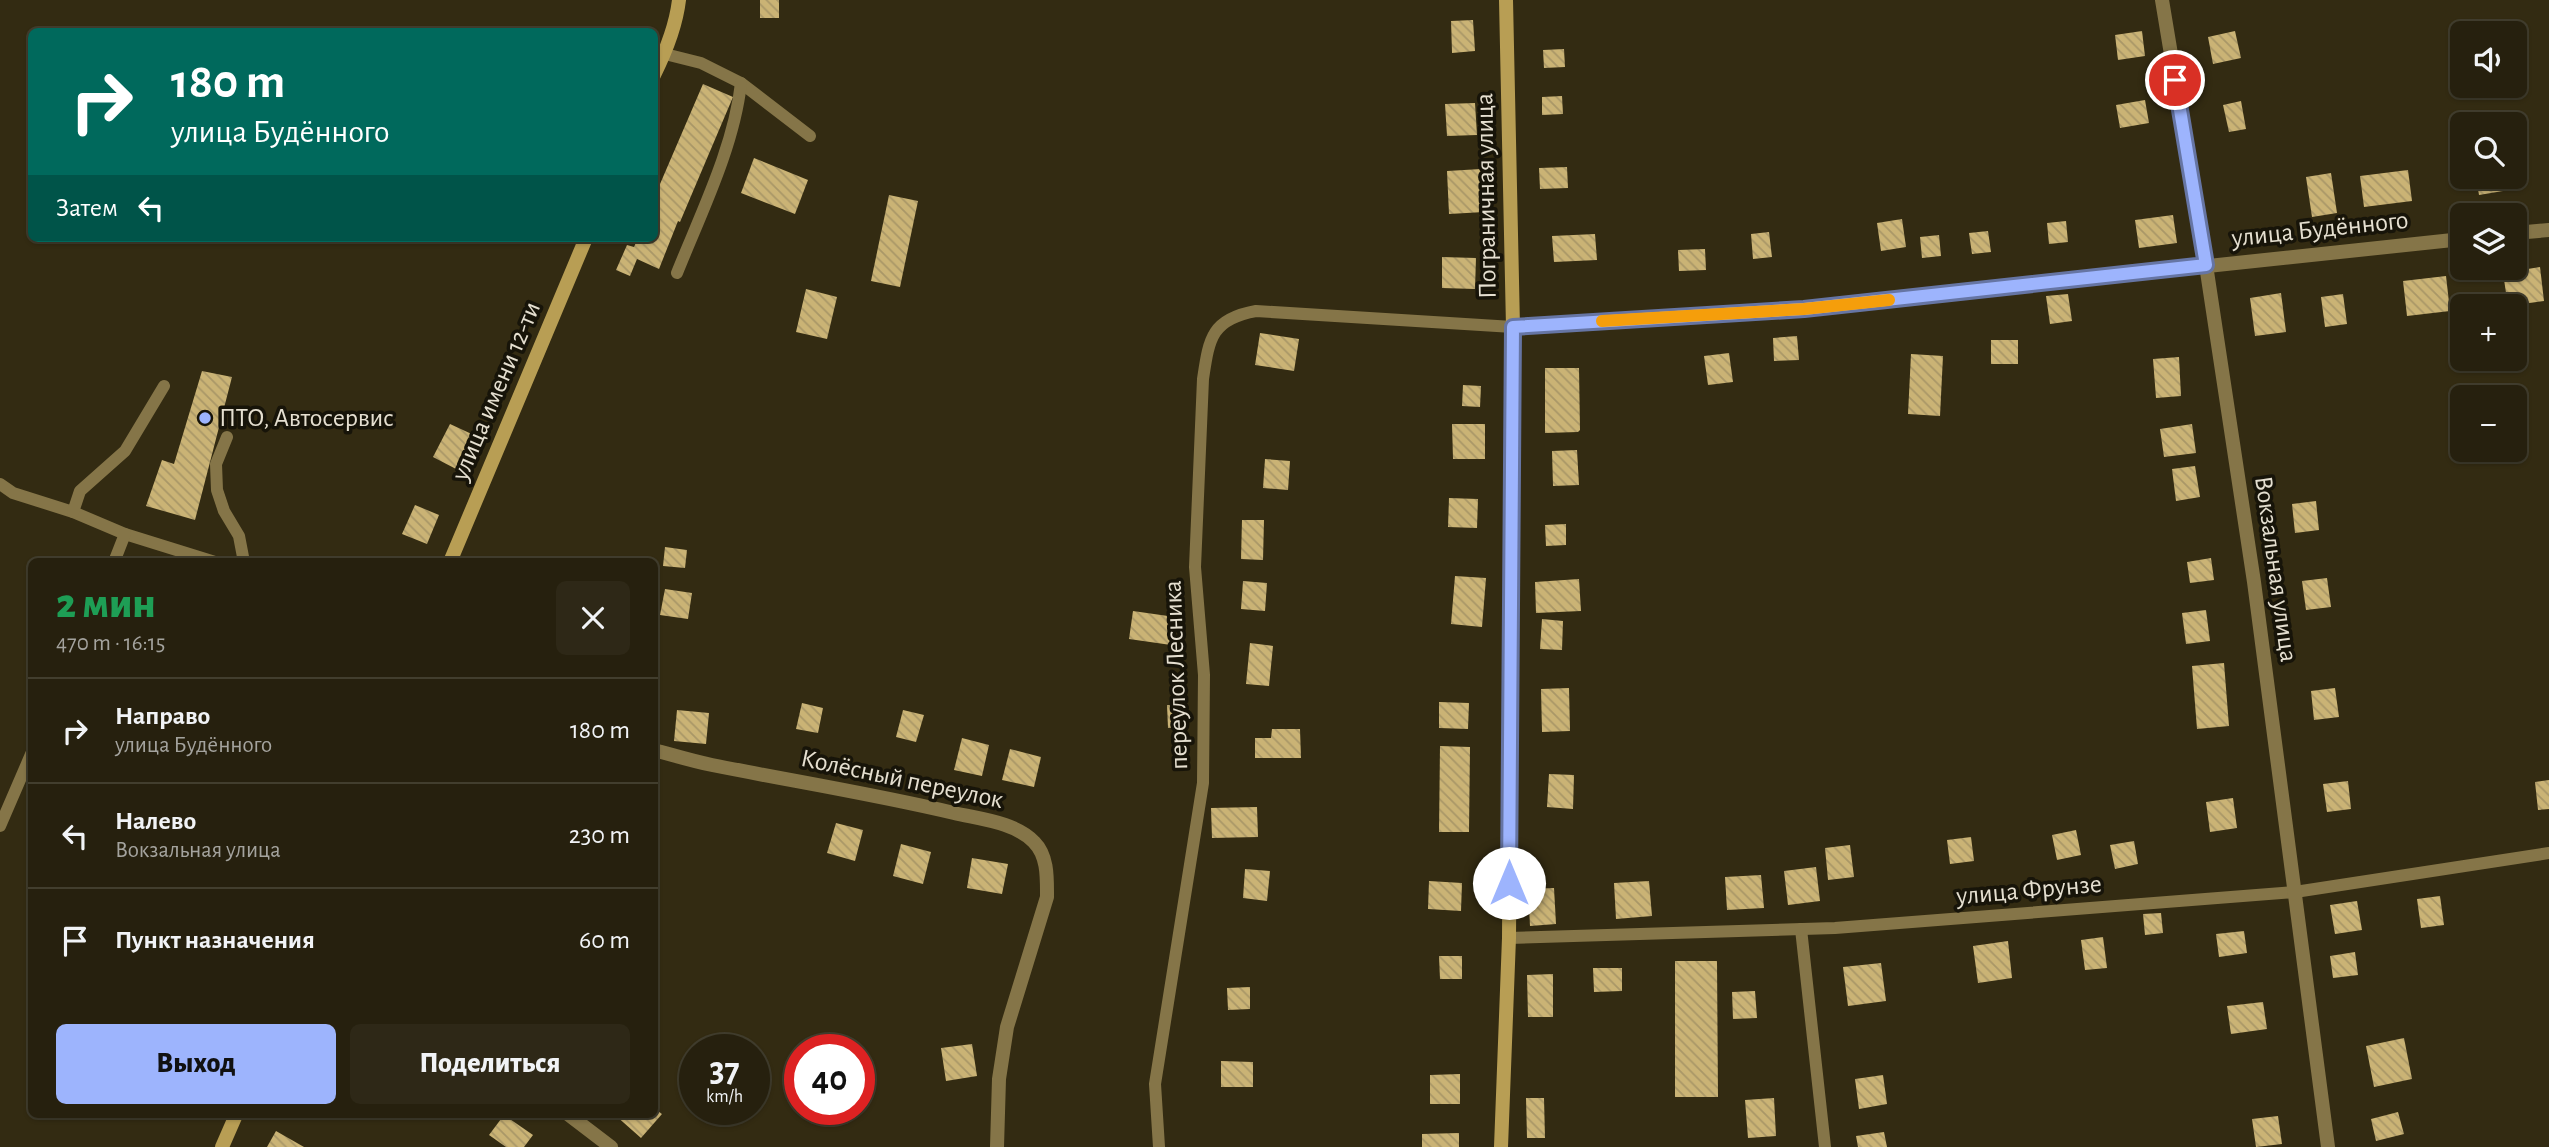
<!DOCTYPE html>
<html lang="ru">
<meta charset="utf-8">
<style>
:root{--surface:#26200e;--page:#2e2817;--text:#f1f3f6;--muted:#a4a39e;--line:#423e2e;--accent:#9db4fd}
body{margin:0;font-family:"Alegreya Sans",sans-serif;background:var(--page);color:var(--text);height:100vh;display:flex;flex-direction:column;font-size:26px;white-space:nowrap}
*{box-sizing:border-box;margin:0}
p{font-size:23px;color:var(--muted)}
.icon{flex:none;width:38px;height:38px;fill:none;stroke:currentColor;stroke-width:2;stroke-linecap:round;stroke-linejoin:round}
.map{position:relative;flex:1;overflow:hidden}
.sheet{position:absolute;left:28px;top:558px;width:630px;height:560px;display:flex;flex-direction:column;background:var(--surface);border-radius:10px;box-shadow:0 2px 5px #0004,0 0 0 2px var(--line)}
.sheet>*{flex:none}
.banner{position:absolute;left:28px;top:28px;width:630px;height:214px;border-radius:10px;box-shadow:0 2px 5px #0004,0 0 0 2px var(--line);background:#00695c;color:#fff;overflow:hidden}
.buttons{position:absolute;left:2450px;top:21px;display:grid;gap:14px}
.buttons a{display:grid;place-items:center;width:77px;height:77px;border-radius:10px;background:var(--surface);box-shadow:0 2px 5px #0004,0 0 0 2px var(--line);font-size:35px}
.speed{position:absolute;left:679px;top:1034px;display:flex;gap:14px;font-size:35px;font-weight:700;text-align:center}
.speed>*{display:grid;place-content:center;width:91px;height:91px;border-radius:50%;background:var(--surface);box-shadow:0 2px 5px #0004,0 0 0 2px var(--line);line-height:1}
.speed small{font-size:18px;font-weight:400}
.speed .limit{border:10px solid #d22;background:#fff;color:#111}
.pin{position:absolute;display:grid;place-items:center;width:60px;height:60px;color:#fff;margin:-30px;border:4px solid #fff;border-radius:50%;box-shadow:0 2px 7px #0007}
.me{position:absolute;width:77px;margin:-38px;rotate:0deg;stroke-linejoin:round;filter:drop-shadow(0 0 5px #0008)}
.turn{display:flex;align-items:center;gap:24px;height:147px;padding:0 28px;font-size:32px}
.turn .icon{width:91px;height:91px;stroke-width:2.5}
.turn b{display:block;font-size:49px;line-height:60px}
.then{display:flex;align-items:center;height:66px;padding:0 28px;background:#0003;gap:14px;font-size:26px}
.round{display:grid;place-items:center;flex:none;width:74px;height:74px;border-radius:10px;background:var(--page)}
.overview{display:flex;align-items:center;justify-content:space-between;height:119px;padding:0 28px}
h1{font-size:42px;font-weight:800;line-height:52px;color:#1e9e55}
.cta{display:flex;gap:14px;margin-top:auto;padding:14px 28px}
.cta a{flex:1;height:80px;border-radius:10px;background:var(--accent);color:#111;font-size:28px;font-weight:800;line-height:80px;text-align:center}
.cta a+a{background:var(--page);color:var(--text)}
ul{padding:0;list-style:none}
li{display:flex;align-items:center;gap:21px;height:105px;padding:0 28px;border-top:2px solid var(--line)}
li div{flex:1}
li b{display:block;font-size:26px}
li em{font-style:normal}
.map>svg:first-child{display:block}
.building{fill:url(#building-back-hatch)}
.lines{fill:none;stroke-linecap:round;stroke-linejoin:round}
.lane{stroke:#857548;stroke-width:12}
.street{stroke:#857548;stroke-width:14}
.secondary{stroke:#b89e54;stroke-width:14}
.route-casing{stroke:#6675a4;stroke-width:18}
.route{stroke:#9db4fd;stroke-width:12}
.slow{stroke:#f59e0b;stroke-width:12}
.poi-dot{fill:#9db4fd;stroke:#171409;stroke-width:2.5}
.labels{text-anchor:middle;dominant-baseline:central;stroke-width:7;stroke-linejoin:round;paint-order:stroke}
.street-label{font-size:26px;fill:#e5dfd0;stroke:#171409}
.poi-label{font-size:26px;fill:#e5dfd0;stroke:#171409;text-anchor:start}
</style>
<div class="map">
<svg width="2549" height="1147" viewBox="0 0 2549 1147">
<defs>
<pattern id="building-back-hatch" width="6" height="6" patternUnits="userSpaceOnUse" patternTransform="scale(1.75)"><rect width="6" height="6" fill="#cab375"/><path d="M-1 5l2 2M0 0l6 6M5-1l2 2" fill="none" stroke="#a99767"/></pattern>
</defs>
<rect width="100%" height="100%" fill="#332b12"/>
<g class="building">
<rect x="760" y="0" width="19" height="18"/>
<polygon points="1473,20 1475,51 1452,53 1451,21"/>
<polygon points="2142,31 2145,56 2118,60 2115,35"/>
<polygon points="2235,31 2241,58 2213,64 2208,37"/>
<polygon points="1564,49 1565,67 1544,68 1543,50"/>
<polygon points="703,84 733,97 680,222 678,221 659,269 637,259 630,276 616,270 627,245 634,247 638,238 654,238 654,198"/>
<polygon points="1562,96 1563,114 1542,115 1542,97"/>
<polygon points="2145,100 2149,123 2120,128 2116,105"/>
<polygon points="2241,101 2246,129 2229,132 2223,105"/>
<polygon points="1475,103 1477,135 1447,136 1445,104"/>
<polygon points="754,158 808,180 795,214 741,193"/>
<polygon points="2516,160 2521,188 2479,195 2476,177 2515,177"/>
<polygon points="1567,167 1568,188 1540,189 1539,168"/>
<polygon points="1481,169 1484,212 1449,214 1447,171"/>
<polygon points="2408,170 2412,201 2364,207 2360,176"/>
<polygon points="2331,173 2337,213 2312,217 2306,177"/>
<polygon points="889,195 918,201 900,287 871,281"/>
<polygon points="2173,215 2177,243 2139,248 2135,220"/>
<polygon points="1902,219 1906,247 1881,251 1877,223"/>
<polygon points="2066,221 2068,242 2049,244 2047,223"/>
<polygon points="1988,231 1991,252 1972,254 1969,233"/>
<polygon points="1769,232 1772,257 1753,259 1751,234"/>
<polygon points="1595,234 1597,260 1554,262 1552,236"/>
<polygon points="1939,235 1941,256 1922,258 1920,237"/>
<polygon points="1705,249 1706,270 1679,271 1678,250"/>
<polygon points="1442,257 1476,258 1475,289 1442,288"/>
<polygon points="2540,267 2544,301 2508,306 2503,273"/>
<polygon points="2446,276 2450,311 2407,316 2403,281"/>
<polygon points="806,289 837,297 827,339 796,332"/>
<polygon points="2281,293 2286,332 2255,336 2250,298"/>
<polygon points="2068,294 2072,321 2050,324 2046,296"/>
<polygon points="2343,294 2347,324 2325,327 2321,297"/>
<polygon points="1260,333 1299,339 1294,371 1255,365"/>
<polygon points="1797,336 1799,360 1774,361 1773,338"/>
<rect x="1991" y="340" width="27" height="24"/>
<polygon points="1729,353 1733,382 1708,385 1704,356"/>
<polygon points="1911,354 1943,356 1940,416 1908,414"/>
<polygon points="2179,357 2181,396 2156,398 2153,359"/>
<polygon points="1545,368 1579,368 1580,430 1578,432 1545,433"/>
<polygon points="202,371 232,377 195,520 146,506 162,460 174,464"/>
<polygon points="1463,385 1481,386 1480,407 1462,406"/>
<polygon points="450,424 476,436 458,470 433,457"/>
<polygon points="1452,424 1485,424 1485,459 1453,459"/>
<polygon points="2192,424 2196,453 2164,457 2160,429"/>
<polygon points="1577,450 1579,485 1553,486 1552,451"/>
<polygon points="1265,459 1290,461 1288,490 1263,488"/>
<polygon points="2195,466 2200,497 2176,501 2172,469"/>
<polygon points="1449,498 1478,499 1477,528 1448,527"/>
<polygon points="2316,501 2319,530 2295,533 2292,504"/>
<polygon points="415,505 439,515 427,544 402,534"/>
<polygon points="1242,520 1264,520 1263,560 1241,559"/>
<polygon points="1566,524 1566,545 1546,546 1545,525"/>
<polygon points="665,547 687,550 685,568 663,566"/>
<polygon points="2211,558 2214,580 2190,583 2187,562"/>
<polygon points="1455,576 1486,578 1482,627 1451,624"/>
<polygon points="2327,578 2331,607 2306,610 2302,581"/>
<polygon points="1579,579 1581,611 1536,613 1535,582"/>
<polygon points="1243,581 1267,583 1265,611 1241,609"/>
<polygon points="665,589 692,593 688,619 660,615"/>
<polygon points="2206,610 2210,641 2186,644 2182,613"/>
<polygon points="1133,611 1175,617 1171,645 1129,639"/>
<polygon points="1542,619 1563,621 1562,650 1540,649"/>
<polygon points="1250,643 1273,646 1269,686 1246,684"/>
<polygon points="2224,663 2229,726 2197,729 2192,666"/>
<polygon points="1569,688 1570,731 1542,732 1541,689"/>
<polygon points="2335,688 2339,717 2314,720 2311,691"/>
<polygon points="1439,702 1469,703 1468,729 1439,728"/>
<polygon points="802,703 823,708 818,733 796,729"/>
<polygon points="1167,705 1186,705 1186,727 1168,728"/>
<polygon points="677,710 709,713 706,744 674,741"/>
<polygon points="903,710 924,715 916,742 896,737"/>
<polygon points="1272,729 1300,729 1301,758 1255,758 1255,738 1271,738"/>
<polygon points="962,738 989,745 982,776 954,770"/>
<polygon points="1440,746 1470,747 1469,832 1439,832"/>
<polygon points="1010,749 1041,757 1034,787 1002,780"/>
<polygon points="1549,774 1574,775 1573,809 1547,807"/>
<polygon points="2549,780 2549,809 2538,810 2535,782"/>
<polygon points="2348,781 2351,809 2327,812 2323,784"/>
<polygon points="2233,798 2237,828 2210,832 2206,802"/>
<polygon points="1257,807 1258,837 1212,838 1211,808"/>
<polygon points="836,823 863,830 855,861 827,853"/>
<polygon points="2076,830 2081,855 2057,860 2052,835"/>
<polygon points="1971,837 1974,861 1950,864 1947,840"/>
<polygon points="2134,841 2138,864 2115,869 2110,845"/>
<polygon points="901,844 931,852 923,884 893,876"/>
<polygon points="1850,845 1854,877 1828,880 1825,848"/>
<polygon points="972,858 1008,864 1002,894 967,888"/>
<polygon points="1816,867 1820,901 1788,905 1784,871"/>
<polygon points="1245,869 1270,871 1267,901 1243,898"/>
<polygon points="1761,875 1764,908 1727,910 1725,877"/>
<polygon points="1429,881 1462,883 1461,911 1428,909"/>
<polygon points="1649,881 1652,916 1616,919 1614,883"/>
<polygon points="1554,888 1556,924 1530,926 1528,889"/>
<polygon points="2440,896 2444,925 2421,928 2417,899"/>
<polygon points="2357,901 2362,930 2335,934 2330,905"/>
<polygon points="2161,913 2163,933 2145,935 2143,914"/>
<polygon points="2244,931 2247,953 2219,957 2216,934"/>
<polygon points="2103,937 2107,968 2085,970 2081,940"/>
<polygon points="2008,941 2012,978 1978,983 1973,946"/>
<polygon points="2355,952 2358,975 2333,978 2330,956"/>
<polygon points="1439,956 1462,956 1462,979 1440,979"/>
<polygon points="1675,961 1717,961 1718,1097 1675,1097"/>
<polygon points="1881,963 1886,1001 1848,1006 1843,967"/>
<polygon points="1593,968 1622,968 1622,991 1594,992"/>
<polygon points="1553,974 1553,1017 1528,1017 1527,975"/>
<polygon points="1250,987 1250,1009 1228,1010 1227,988"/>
<polygon points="1755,991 1757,1018 1733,1019 1732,992"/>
<polygon points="2263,1002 2267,1029 2231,1034 2227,1006"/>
<polygon points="2404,1038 2412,1079 2374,1087 2366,1046"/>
<polygon points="972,1044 977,1076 946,1081 941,1048"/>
<polygon points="1221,1061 1253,1062 1253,1087 1221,1087"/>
<polygon points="1460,1074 1460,1104 1430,1104 1430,1075"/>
<polygon points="1883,1075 1887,1104 1859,1109 1855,1079"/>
<polygon points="1526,1098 1544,1098 1545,1138 1527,1138"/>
<polygon points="1774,1098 1776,1136 1748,1138 1745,1100"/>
<polygon points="654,1108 662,1114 641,1138 615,1115 654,1115"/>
<polygon points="2398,1112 2404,1134 2376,1141 2371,1119"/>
<polygon points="504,1115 533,1135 524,1147 506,1147 489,1135"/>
<polygon points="2278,1116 2282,1144 2256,1147 2252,1119"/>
<polygon points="276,1131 304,1147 267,1147"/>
<polygon points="1884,1132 1887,1147 1858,1147 1856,1136"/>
<polygon points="1459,1133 1459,1147 1422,1147 1422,1134"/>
</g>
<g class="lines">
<g class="lane">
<polyline points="665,54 701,63 741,83 810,136"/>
<path d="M677 273C701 213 734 147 741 83"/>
<polyline points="227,437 216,464 217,490 224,511 239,536 244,562"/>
<polyline points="0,484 13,493 73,512 125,534 215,562"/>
<polyline points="73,512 80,491 125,451 164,386"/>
<polyline points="114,562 125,534"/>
<polyline points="0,826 32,752"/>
<polyline points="1801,929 1825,1147"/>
<polyline points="1509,938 1835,928 2295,892 2549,853"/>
<path d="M1159 1147 1155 1084 1203 783 1204 675 1195 567 1203 379C1209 339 1211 319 1256 311L1513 327"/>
</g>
<g class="street">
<polyline points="2162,0 2206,265 2254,582 2328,1147"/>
<polyline points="2515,233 2549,230"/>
<polyline points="1513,327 1804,309 2462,239"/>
<path d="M654 750C673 755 692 761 712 765 792 781 874 794 954 813 979 819 1015 822 1034 842 1048 856 1047 878 1047 897L1007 1027 999 1079 997 1147"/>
<polyline points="569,1115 611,1147"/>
</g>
<g class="secondary">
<path d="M654 75C666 51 676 26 679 0"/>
<polyline points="450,562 586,238"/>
<polyline points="222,1147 236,1115"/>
<polyline points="1501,1147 1509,938 1513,327 1506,0"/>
</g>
</g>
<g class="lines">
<g class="route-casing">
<polyline id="route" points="1509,883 1513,327 1804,309 2206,265 2175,80"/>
</g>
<use href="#route" class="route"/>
<polyline class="slow" points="1602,321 1804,309 1889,300"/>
</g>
<circle class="poi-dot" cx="205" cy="418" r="7"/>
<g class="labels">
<g class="street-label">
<text transform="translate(1486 196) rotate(-91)">Пограничная улица</text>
<text transform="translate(2320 229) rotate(-6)">улица Будённого</text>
<text transform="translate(496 391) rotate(-67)">улица имени 12-ти</text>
<text transform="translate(2276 569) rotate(82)">Вокзальная улица</text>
<text transform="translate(1176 675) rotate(-92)">переулок Лесника</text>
<text transform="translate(902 779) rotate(12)">Колёсный переулок</text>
<text transform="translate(2029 890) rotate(-5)">улица Фрунзе</text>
</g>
<g class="poi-label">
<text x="219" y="418">ПТО, Автосервис</text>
</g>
</g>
</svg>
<div class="buttons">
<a><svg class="icon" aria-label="sound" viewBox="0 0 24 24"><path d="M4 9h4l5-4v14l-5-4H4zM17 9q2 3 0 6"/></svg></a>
<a><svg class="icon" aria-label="search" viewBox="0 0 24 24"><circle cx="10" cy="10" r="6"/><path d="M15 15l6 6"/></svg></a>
<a><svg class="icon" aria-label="layers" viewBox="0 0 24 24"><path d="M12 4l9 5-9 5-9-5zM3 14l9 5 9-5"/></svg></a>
<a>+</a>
<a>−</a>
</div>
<div class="speed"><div>37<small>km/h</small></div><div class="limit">40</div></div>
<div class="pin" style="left:2175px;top:80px;background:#d93025"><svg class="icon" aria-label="arrive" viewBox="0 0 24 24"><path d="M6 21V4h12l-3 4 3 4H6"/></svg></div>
<svg class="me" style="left:1509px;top:883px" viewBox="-20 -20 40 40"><circle r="19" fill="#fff"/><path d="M0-13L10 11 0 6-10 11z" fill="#9db4fd"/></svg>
<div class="banner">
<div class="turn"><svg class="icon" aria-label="right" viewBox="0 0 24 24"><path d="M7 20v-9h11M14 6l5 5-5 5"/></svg><div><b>180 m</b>улица Будённого</div></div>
<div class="then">Затем<svg class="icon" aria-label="left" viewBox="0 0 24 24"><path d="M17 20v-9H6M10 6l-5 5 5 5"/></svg></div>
</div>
<section class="sheet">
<div class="overview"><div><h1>2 мин</h1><p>470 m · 16:15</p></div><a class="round"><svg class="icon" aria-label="close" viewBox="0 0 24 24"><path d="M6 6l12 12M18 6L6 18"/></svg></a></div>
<ul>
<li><svg class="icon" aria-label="right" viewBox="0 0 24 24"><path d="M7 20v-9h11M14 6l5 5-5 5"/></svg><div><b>Направо</b><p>улица Будённого</p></div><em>180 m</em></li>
<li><svg class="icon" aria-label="left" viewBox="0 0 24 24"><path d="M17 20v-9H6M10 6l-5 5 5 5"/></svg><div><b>Налево</b><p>Вокзальная улица</p></div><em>230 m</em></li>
<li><svg class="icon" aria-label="arrive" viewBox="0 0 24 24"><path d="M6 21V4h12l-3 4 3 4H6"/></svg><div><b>Пункт назначения</b></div><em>60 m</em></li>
</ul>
<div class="cta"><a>Выход</a><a>Поделиться</a></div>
</section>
</div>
